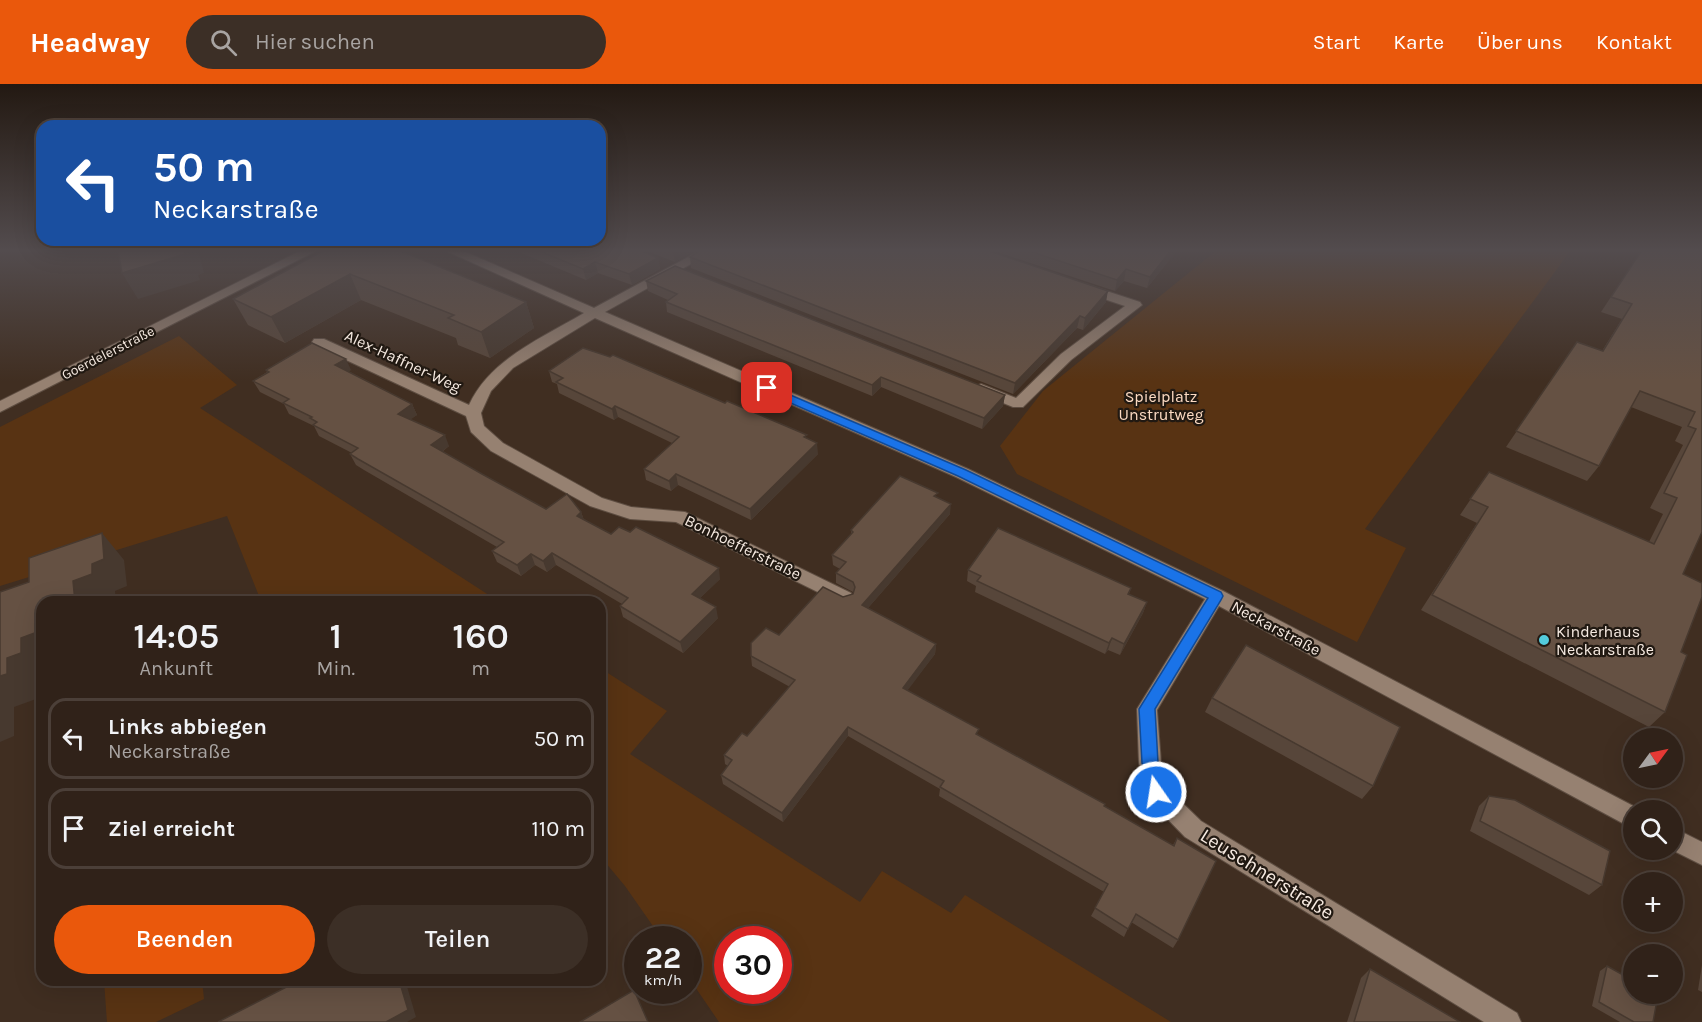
<!DOCTYPE html>
<html lang="de">
<meta charset="utf-8">
<style>
:root{--surface:#302219;--page:#3c2f26;--text:#f1f3f6;--muted:#a8a4a2;--line:#4b3f38;--accent:#ea580c}
body{margin:0;font-family:Karla,sans-serif;background:var(--page);color:var(--text);height:100vh;display:flex;flex-direction:column;font-size:22px;white-space:nowrap}
*{box-sizing:border-box;margin:0}
p{font-size:20px;color:var(--muted)}
.icon{flex:none;width:33px;height:33px;fill:none;stroke:currentColor;stroke-width:2;stroke-linecap:round;stroke-linejoin:round}
.map{position:relative;flex:1;overflow:hidden}
.side{position:absolute;left:36px;top:512px;width:570px;height:390px;display:flex;flex-direction:column;background:var(--surface);border-radius:18px;box-shadow:0 6px 24px #0002,0 0 0 2px var(--line)}
.side>*{flex:none}
.hud{position:absolute;left:36px;top:36px;width:570px;height:126px;border-radius:18px;box-shadow:0 6px 24px #0002,0 0 0 2px var(--line);background:#1a4fa0;color:#fff;overflow:hidden}
.needle{width:39px;rotate:57deg}
.fabs{position:absolute;left:1623px;top:644px;display:grid;gap:12px}
.fabs a{display:grid;place-items:center;width:60px;height:60px;border-radius:50%;background:var(--surface);box-shadow:0 6px 24px #0002,0 0 0 2px var(--line);font-size:30px}
.speed{position:absolute;left:624px;top:842px;display:flex;gap:12px;font-size:30px;font-weight:700;text-align:center}
.speed>*{display:grid;place-content:center;width:78px;height:78px;border-radius:50%;background:var(--surface);box-shadow:0 6px 24px #0002,0 0 0 2px var(--line);line-height:1}
.speed small{font-size:15px;font-weight:400}
.speed .limit{border:9px solid #d22;background:#fff;color:#111}
.pin{position:absolute;display:grid;place-items:center;width:51px;height:51px;color:#fff;margin:-26px;border-radius:12px;box-shadow:0 3px 9px #0006}
.me{position:absolute;width:66px;margin:-33px;rotate:347deg;stroke-linejoin:round;filter:drop-shadow(0 0 4px #0008)}
.turn{display:flex;align-items:center;gap:21px;height:126px;padding:0 18px;font-size:27px}
.turn .icon{width:78px;height:78px;stroke-width:2.5}
.turn b{display:block;font-size:42px;line-height:51px}
.eta{display:flex;justify-content:space-evenly;align-items:center;height:102px;text-align:center}
.eta b{font-size:36px;font-weight:600;line-height:42px}
.action{display:flex;gap:12px;margin-top:auto;padding:12px 18px}
.action a{flex:1;height:69px;border-radius:36px;background:var(--accent);color:#fff;font-size:24px;font-weight:600;line-height:69px;text-align:center}
.action a+a{background:var(--page);color:var(--text)}
ul{padding:0;list-style:none}
li{display:flex;align-items:center;gap:18px;height:81px;margin:0 12px 9px;padding:0 6px;border:3px solid var(--line);border-radius:18px}
li div{flex:1}
li b{display:block;font-size:22px}
li em{font-style:normal}
header{display:flex;align-items:center;gap:36px;box-sizing:border-box;height:84px;padding:0 30px;background:var(--accent);color:#fff}
header strong{font-size:28px}
nav{display:flex;gap:33px;margin-inline-start:auto;font-size:21px}
.search{width:420px;height:54px;background:var(--page);display:flex;align-items:center;gap:15px;box-sizing:border-box;padding:0 21px;border-radius:33px;color:var(--muted);font-size:22px}
.map>svg:first-child{display:block}
.green{fill:#583313;fill-rule:evenodd}
.lines{fill:none;stroke-linecap:round;stroke-linejoin:round}
.street-casing{stroke:#5d4d41;stroke-width:2}
.street{fill:#968171;fill-rule:evenodd}
.wall{fill:#57463a}
.shaded-wall{fill:#47392f}
.building{fill:#655143;stroke:#47392f;stroke-width:1.5}
.route{fill:#1a73e8;stroke:#114b97;stroke-width:1.5}
.poi-dot{fill:#53cbdc;stroke:#211912;stroke-width:2}
.labels{text-anchor:middle;dominant-baseline:central;stroke-width:4.5;stroke-linejoin:round;paint-order:stroke}
.far-street-label{font-size:14px;fill:#f7ebe2;stroke:#211912}
.street-label{font-size:16px;fill:#f7ebe2;stroke:#211912}
.park-label{font-size:16px;fill:#fcdac2;stroke:#211912}
.poi-label{font-size:16px;fill:#f7ebe2;stroke:#211912;text-anchor:start}
.near-street-label{font-size:20px;fill:#f7ebe2;stroke:#211912}
</style>
<header>
<strong>Headway</strong>
<div class="search"><svg class="icon" aria-label="search" viewBox="0 0 24 24"><circle cx="10" cy="10" r="6"/><path d="M15 15l6 6"/></svg>Hier suchen</div>
<nav><a>Start</a><a>Karte</a><a>Über uns</a><a>Kontakt</a></nav>
</header>
<div class="map">
<svg width="1702" height="938" viewBox="0 0 1702 938">
<rect width="100%" height="100%" fill="#402e21"/>
<g class="green">
<polygon points="1217,166 1571,166 1365,445 1406,464 1357,558 1017,390 1000,362 1043,307"/>
<polygon points="179,252 237,301 200,324 498,517 261,517 227,432 0,502 0,343"/>
<path d="M600 584 667 627 630 670 860 818 882 787 951 829 965 811 1171 938H719L689 894 688 855H662L625 802 600 772ZM728 855H778V906H728Z"/>
<polygon points="104,896 202,896 204,915 156,938 107,938"/>
</g>
<g class="lines">
<g class="street-casing">
<g id="street">
<polygon points="302,166 318,166 0,328 0,317"/>
<path d="M444 166H461L594 224 701 166H716L605 228 968 385 1223 507 1641 726H1634V744L1626 741 1219 522 1157 626 1161 679 1166 703 1201 737 1517 929 1521 938H1484L1185 753 1148 715 1145 708 1139 679 1137 625 1205 515 956 393 595 234 513 284 491 307 481 329 484 342 503 359 602 414 631 423 685 428 851 509 853 514 851 519 844 521 676 438 630 435 590 422 491 367 471 348 466 332 314 261 312 258 314 255H324L469 321C490 275 542 254 584 229Z"/>
<polygon points="1085,200 1140,218 1142,221 1071,276 1023,323 1013,323 976,308 973,305 976,302 981,300 1016,314 1061,270 1125,222 1080,207 1078,204 1080,201"/>
<polygon points="1672,743 1702,758 1702,781 1670,765 1672,765"/>
</g>
</g>
<use href="#street" class="street"/>
</g>
<g class="wall">
<polygon points="325,166 526,218 534,244 490,274 458,261 456,254 361,216 285,259 248,241 233,215"/>
<polygon points="514,166 639,166 658,174 660,185 632,201 598,189 586,196"/>
<polygon points="645,166 696,166 675,178"/>
<polygon points="991,166 1177,166 1147,204 1124,197 1115,207"/>
<polygon points="1642,166 1702,166 1702,448 1683,490 1681,568 1665,628 1649,643 1421,526 1477,439 1460,431 1489,388 1649,458 1663,430 1650,424 1683,361 1675,357 1682,343 1631,323 1599,382 1587,397 1506,363 1577,258 1602,267 1622,235 1601,228"/>
<polygon points="690,173 1106,218 1083,246 1077,244 1013,310 691,184"/>
<polygon points="646,197 1005,311 1003,322 982,345 881,303 872,312 667,228 666,218 668,216 648,207"/>
<polygon points="266,286 351,286 348,287 412,320 417,331 410,335 449,362 442,368 546,425 581,428 584,436 611,450 720,495 700,514 718,534 683,569 623,533 620,522 622,520 556,481 547,488 535,481 521,492 497,478 492,467 497,463 364,386 356,381 350,370 352,369 319,352 314,342 289,330 284,320 260,308 253,297 267,288"/>
<polygon points="549,287 807,355 818,370 751,436 678,401 671,407 646,396 644,385 672,359 618,333 614,336 559,309 557,300 552,298"/>
<polygon points="937,414 950,430 868,524 936,560 935,570 907,606 978,651 1173,761 1177,754 1178,856 1173,864 1131,838 1124,853 1091,832 1104,808 939,712 940,705 848,652 783,738 723,700 721,691 728,682 725,680 724,671 747,652 790,603 752,582 751,572 779,551 843,513 853,510 853,508 836,499 836,489 840,485 833,481 832,471 851,451 851,446"/>
<polygon points="968,486 1131,504 1129,510 1147,518 1143,529 1120,571 1108,566 1105,570 975,508 976,502 967,497"/>
<polygon points="1212,614 1373,702 1362,715 1205,628"/>
<polygon points="1489,712 1602,801 1589,811 1470,747 1479,722"/>
<polygon points="1702,881 1702,908 1698,906"/>
<polygon points="1607,882 1653,938 1620,938 1592,922 1600,887"/>
<polygon points="1370,885 1460,938 1347,938 1361,894"/>
</g>
<g class="shaded-wall">
<polygon points="184,166 198,166 204,189 198,191 200,196 138,215 122,189"/>
<polygon points="674,166 696,166 675,178 673,167"/>
<polygon points="1171,166 1177,166 1147,204 1150,193"/>
<polygon points="658,174 660,185 632,201 629,190"/>
<polygon points="595,178 598,189 586,196 583,185"/>
<polygon points="1126,185 1124,197 1115,207 1117,196"/>
<polygon points="350,190 361,216 285,259 271,233"/>
<polygon points="1108,207 1106,218 1083,246 1085,234"/>
<polygon points="526,218 534,244 490,274 481,248"/>
<polygon points="1080,232 1077,244 1013,310 1015,299"/>
<polygon points="346,275 351,286 340,292 335,281"/>
<polygon points="881,293 881,303 872,312 872,301"/>
<polygon points="1005,311 1003,322 982,345 984,334"/>
<polygon points="412,320 417,331 403,341 398,330"/>
<polygon points="615,322 618,333 614,336 612,325"/>
<polygon points="445,351 449,362 435,373 431,361"/>
<polygon points="817,359 818,370 751,436 750,425"/>
<polygon points="676,390 678,401 671,407 669,397"/>
<polygon points="951,420 950,430 862,531 862,521"/>
<polygon points="581,428 585,439 577,432"/>
<polygon points="102,449 124,476 127,502 115,507 116,517 75,518 73,497 92,480"/>
<polygon points="552,469 556,481 547,488 543,477"/>
<polygon points="531,470 535,481 521,492 517,481"/>
<polygon points="719,484 720,495 694,520 692,510"/>
<polygon points="1147,518 1143,529 1120,571 1124,560"/>
<polygon points="716,523 718,534 683,569 680,558"/>
<polygon points="42,533 42,598 35,600 36,615 14,623 14,652 0,658 0,592 7,574 21,554 40,534"/>
<polygon points="1112,554 1108,566 1105,570 1109,559"/>
<polygon points="936,560 935,570 902,614 903,604"/>
<polygon points="848,643 848,652 783,738 782,729"/>
<polygon points="399,896 413,896 406,899 416,933 407,938 386,938"/>
</g>
<g class="building">
<polygon points="118,166 184,166 185,170 122,189"/>
<polygon points="325,166 398,166 526,218 481,248 448,234 454,231 350,190 271,233 233,215"/>
<polygon points="537,166 639,166 658,174 629,190 595,178 583,185"/>
<polygon points="701,166 986,166 1108,207 1085,234 1080,232 1015,299 690,173"/>
<polygon points="1026,166 1171,166 1150,193 1126,185 1117,196"/>
<polygon points="1642,166 1702,166 1702,448 1683,490 1702,499 1702,513 1681,568 1687,571 1665,628 1432,511 1488,423 1470,415 1489,388 1654,460 1677,414 1664,409 1696,345 1688,342 1695,328 1640,307 1599,382 1516,347 1577,258 1603,267 1632,220 1611,213"/>
<polygon points="675,182 1005,311 984,334 881,293 872,301 666,218 677,210 646,197"/>
<polygon points="312,259 346,275 335,281 412,320 398,330 445,351 431,361 482,390 546,425 567,410 581,428 577,432 611,450 619,443 630,448 636,443 719,484 692,510 716,523 680,558 620,522 628,514 552,469 543,477 531,470 517,481 492,467 504,458 358,375 350,370 358,364 313,341 317,338 310,334 312,333 283,319 289,315 253,297 269,288 266,286"/>
<polygon points="583,264 610,273 613,271 725,319 727,317 807,351 804,353 817,359 750,425 676,390 669,397 644,385 679,353 615,322 612,325 556,298 563,294 549,287"/>
<polygon points="900,392 938,409 934,412 951,420 862,521 936,560 903,604 979,645 976,650 1105,720 1104,722 1174,762 1177,754 1216,777 1178,856 1136,830 1128,845 1095,824 1108,800 940,703 944,697 848,643 782,729 721,691 732,676 724,671 742,649 747,652 795,596 751,572 751,559 766,544 779,551 823,503 843,513 853,510 855,503 853,498 836,489 846,478 832,471 853,448 851,446"/>
<polygon points="998,444 1131,504 1128,510 1147,518 1124,560 1112,554 1109,559 977,497 981,492 968,486"/>
<polygon points="102,449 104,475 92,480 92,490 73,497 75,518 42,518 42,533 40,534 40,547 21,554 21,569 7,574 7,590 0,592 0,508 29,498 29,474"/>
<polygon points="1246,561 1400,643 1373,702 1212,614"/>
<polygon points="1489,712 1515,716 1610,767 1602,801 1480,737"/>
<polygon points="1607,882 1634,897 1634,909 1655,909 1658,911 1653,938 1634,938 1599,918"/>
<polygon points="1370,885 1460,938 1354,938"/>
<polygon points="300,896 399,896 408,926 386,938 218,938"/>
<polygon points="634,906 648,938 580,938"/>
</g>
<linearGradient id="sky" x2="0" y2="1"><stop stop-color="#231912"/><stop offset="0.56" stop-color="#534c4e"/><stop offset="1" stop-color="#534c4e" stop-opacity="0"/></linearGradient>
<rect width="1702" height="297" fill="url(#sky)"/>
<polygon class="route" points="767,301 966,386 1221,508 1223,512 1221,516 1155,625 1158,679 1165,708 1162,714 1156,716 1151,714 1142,679 1139,625 1208,514 958,392 763,307 763,302"/>
<circle class="poi-dot" cx="1544" cy="556" r="6"/>
<g class="labels">
<g class="far-street-label">
<text transform="translate(108 269) rotate(-27)">Goerdelerstraße</text>
</g>
<g class="street-label">
<text transform="translate(403 277) rotate(25)">Alex-Haffner-Weg</text>
<text transform="translate(743 463) rotate(26)">Bonhoefferstraße</text>
<text transform="translate(1276 544) rotate(28)">Neckarstraße</text>
</g>
<g class="park-label">
<text x="1161" y="312">Spielplatz<tspan x="1161" dy="18">Unstrutweg</tspan></text>
</g>
<g class="poi-label">
<text x="1556" y="547">Kinderhaus<tspan x="1556" dy="18">Neckarstraße</tspan></text>
</g>
<g class="near-street-label">
<text transform="translate(1267 790) rotate(32)">Leuschnerstraße</text>
</g>
</g>
</svg>
<div class="fabs">
<a><svg class="needle" viewBox="-14 -14 28 28"><path d="M0-13l5 13h-10z" fill="#e53935"/><path d="M0 13l5-13h-10z" fill="#a8a4a2"/></svg></a>
<a><svg class="icon" aria-label="search" viewBox="0 0 24 24"><circle cx="10" cy="10" r="6"/><path d="M15 15l6 6"/></svg></a>
<a>+</a>
<a>−</a>
</div>
<div class="speed"><div>22<small>km/h</small></div><div class="limit">30</div></div>
<div class="pin" style="left:767px;top:304px;background:#d93025"><svg class="icon" aria-label="arrive" viewBox="0 0 24 24"><path d="M6 21V4h12l-3 4 3 4H6"/></svg></div>
<svg class="me" style="left:1156px;top:708px" viewBox="-20 -20 40 40"><circle r="17" fill="#1a73e8" stroke="#fff" stroke-width="3"/><path d="M0-11L8 9 0 5-8 9z" fill="#fff"/></svg>
<div class="hud">
<div class="turn"><svg class="icon" aria-label="left" viewBox="0 0 24 24"><path d="M17 20v-9H6M10 6l-5 5 5 5"/></svg><div><b>50 m</b>Neckarstraße</div></div>
</div>
<section class="side">
<div class="eta">
<div><b>14:05</b><p>Ankunft</p></div>
<div><b>1</b><p>Min.</p></div>
<div><b>160</b><p>m</p></div>
</div>
<ul>
<li><svg class="icon" aria-label="left" viewBox="0 0 24 24"><path d="M17 20v-9H6M10 6l-5 5 5 5"/></svg><div><b>Links abbiegen</b><p>Neckarstraße</p></div><em>50 m</em></li>
<li><svg class="icon" aria-label="arrive" viewBox="0 0 24 24"><path d="M6 21V4h12l-3 4 3 4H6"/></svg><div><b>Ziel erreicht</b></div><em>110 m</em></li>
</ul>
<div class="action"><a>Beenden</a><a>Teilen</a></div>
</section>
</div>
